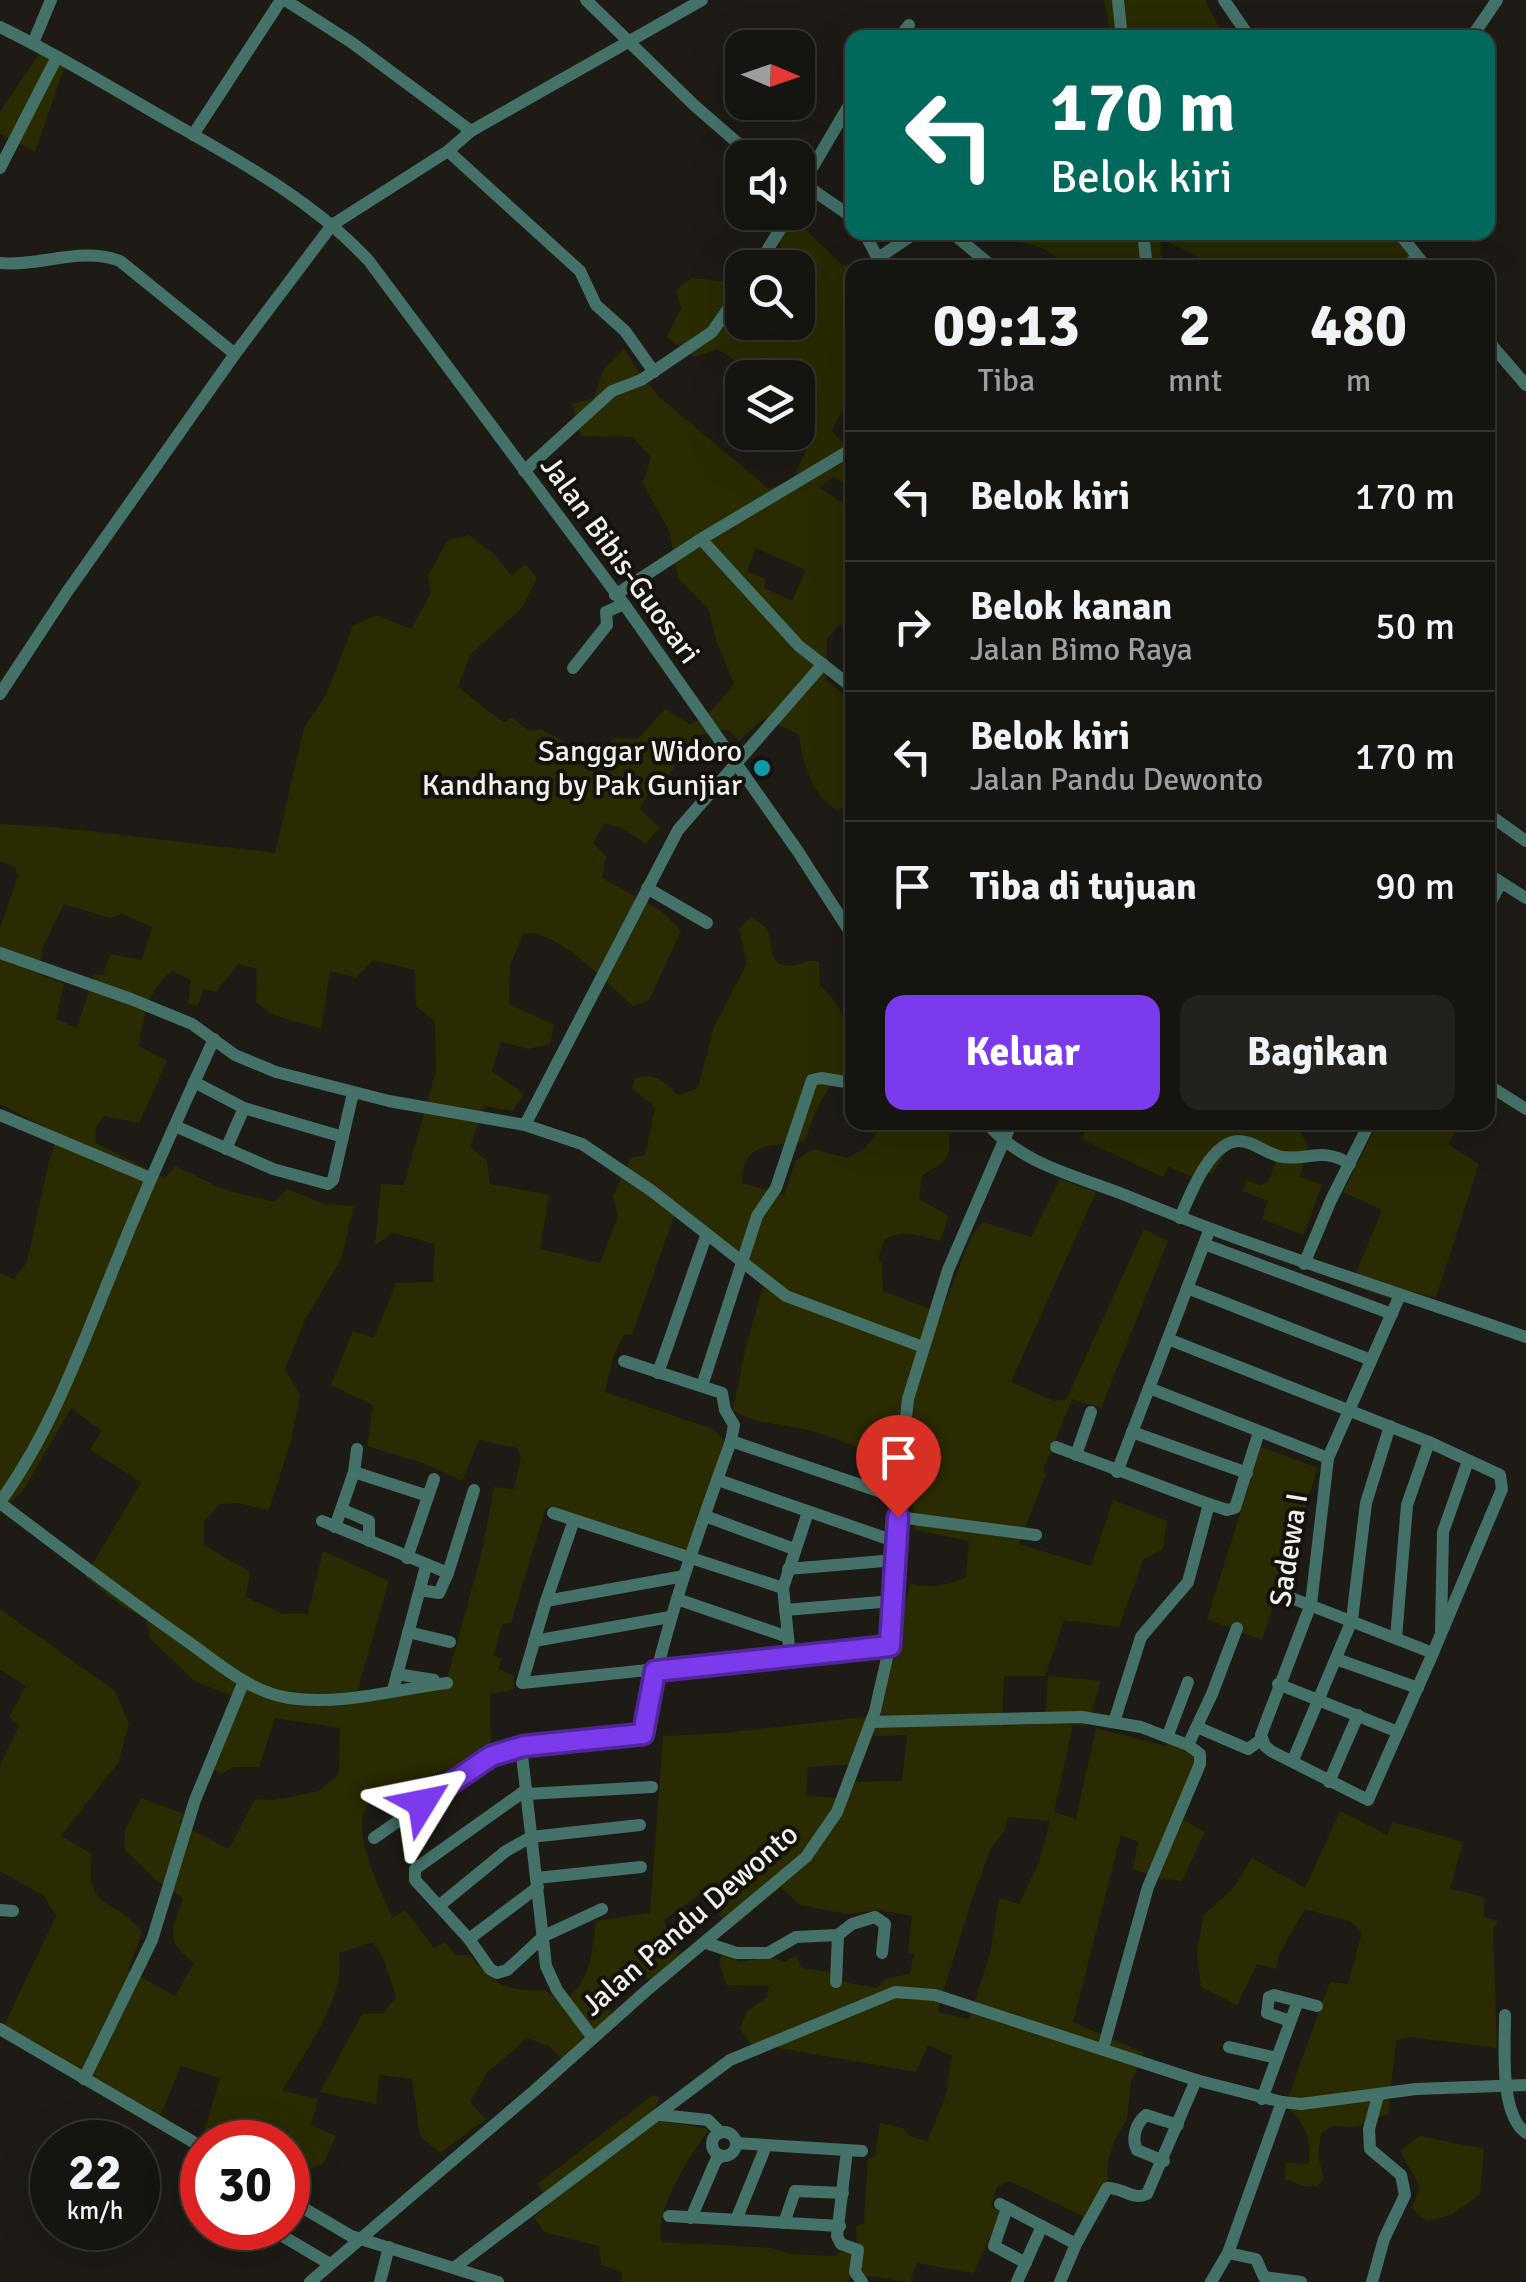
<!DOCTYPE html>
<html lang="id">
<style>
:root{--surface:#161410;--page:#23211e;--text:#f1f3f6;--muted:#9e9e9f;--line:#353330;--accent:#7c3aed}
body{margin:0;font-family:Signika,sans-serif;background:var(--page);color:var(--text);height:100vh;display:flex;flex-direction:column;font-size:38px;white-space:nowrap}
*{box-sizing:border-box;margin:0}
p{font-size:32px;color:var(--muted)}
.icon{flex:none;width:55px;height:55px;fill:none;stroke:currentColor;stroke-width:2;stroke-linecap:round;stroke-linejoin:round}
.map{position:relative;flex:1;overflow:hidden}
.details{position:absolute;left:845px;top:260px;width:650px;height:870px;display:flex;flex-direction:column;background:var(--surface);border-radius:20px;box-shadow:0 10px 40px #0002,0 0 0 2px var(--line)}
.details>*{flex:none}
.top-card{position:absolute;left:845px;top:30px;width:650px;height:210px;border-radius:20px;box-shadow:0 10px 40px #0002,0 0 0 2px var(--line);background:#00695c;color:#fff;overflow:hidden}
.needle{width:65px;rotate:92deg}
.fabs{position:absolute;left:725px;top:30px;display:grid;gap:20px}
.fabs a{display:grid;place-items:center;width:90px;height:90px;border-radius:20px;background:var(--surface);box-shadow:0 10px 40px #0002,0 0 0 2px var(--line);font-size:50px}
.speed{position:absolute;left:30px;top:2120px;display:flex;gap:20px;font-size:50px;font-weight:700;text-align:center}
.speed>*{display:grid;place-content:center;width:130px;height:130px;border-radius:50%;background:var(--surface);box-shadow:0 10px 40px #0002,0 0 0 2px var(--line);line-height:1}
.speed small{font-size:25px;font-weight:400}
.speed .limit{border:15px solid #d22;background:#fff;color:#111}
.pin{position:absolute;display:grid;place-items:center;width:85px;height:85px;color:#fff;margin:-102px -42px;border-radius:50% 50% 50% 0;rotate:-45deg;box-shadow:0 0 10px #0007}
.pin .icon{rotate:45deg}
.me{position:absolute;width:110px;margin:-55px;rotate:55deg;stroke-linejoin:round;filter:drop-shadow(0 0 8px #0008)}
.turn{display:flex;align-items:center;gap:35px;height:210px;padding:0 40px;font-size:45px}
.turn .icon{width:130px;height:130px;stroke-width:2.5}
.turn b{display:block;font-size:70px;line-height:85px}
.eta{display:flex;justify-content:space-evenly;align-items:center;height:170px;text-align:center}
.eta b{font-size:60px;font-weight:700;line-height:70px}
.primary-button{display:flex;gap:20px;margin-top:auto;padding:20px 40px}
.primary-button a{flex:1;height:115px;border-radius:20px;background:var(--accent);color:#fff;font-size:40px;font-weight:700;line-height:115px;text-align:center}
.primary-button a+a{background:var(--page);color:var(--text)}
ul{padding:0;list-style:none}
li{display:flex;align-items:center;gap:30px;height:130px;padding:0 40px;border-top:2px solid var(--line)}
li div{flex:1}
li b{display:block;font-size:38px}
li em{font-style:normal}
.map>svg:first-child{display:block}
.green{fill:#2a2b00;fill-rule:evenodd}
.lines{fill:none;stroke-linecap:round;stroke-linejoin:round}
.minor{stroke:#447269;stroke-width:12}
.route-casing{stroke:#51269a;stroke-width:25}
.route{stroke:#7c3aed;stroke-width:18}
.culture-dot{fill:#0f9aa8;stroke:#15120d;stroke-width:4}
.labels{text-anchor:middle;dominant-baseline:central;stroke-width:8;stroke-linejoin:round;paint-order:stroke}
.street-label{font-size:30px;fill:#f3f1ee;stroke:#15120d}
.poi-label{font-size:30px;fill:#f3f1ee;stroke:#15120d;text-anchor:end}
</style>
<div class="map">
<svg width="1526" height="2282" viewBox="0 0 1526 2282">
<rect width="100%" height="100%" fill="#1e1b16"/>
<g class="green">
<polygon points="1104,0 1205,0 1224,37 1112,37"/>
<polygon points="43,48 66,62 35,152 0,134 0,112"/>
<path d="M776 213H789L843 266 866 260 870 267 852 268V388C849 403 838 416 832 431L852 453V487L833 477 819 488 852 508V630L840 624 827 639 826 680 852 702V799L838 811C811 795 803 763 799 734L764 718 739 741 728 729 696 736 667 778 650 791 639 809 660 827 646 844 624 829 604 823 593 843 606 856 602 878 661 911 681 931 649 1000 633 1006C610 986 554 926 523 934L510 966 509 1004 554 1025 550 1044 528 1049 501 1042 492 1071 524 1094 513 1111 485 1106 470 1147 487 1161 490 1184 549 1195 540 1249 600 1263 618 1216 613 1196 631 1158 645 1155 655 1107 632 1088 635 1079C651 1070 666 1083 678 1095L698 1088 714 1027 747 963 739 929 751 917C753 919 763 925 765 927 775 939 765 964 787 966 799 967 806 958 819 961L820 985 839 1007 845 1025 852 1029V1074C824 1080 814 1117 805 1141 772 1148 743 1139 742 1183L784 1195 796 1160 814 1149 847 1158 864 1149 881 1129 906 1127 912 1123H960L949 1135C951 1166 944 1160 922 1176L919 1199 949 1216 940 1241C921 1236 902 1228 884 1240L878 1257 882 1264 883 1291 941 1313 972 1235 983 1222 1031 1237 1060 1179 1096 1192 1011 1382 1054 1401 1066 1400 1144 1229 1168 1241 1101 1408 1072 1399 1043 1471 1046 1474 1019 1544 1091 1566 1113 1500 1167 1521 1163 1549 1143 1560 1119 1627 1064 1620 1045 1676H1004L1002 1726 1045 1724 1048 1676 1101 1681 1087 1726 1073 1724 1054 1812 1076 1819 1096 1728 1166 1746 1169 1740 1205 1765 1181 1819 1205 1832 1182 1881 1158 1878 1133 1869 1138 1842 1121 1835 1073 2022 1144 2053 1131 2082 1127 2119 1114 2141 1107 2166 1108 2185 1092 2211 1100 2215 1092 2226 1079 2214 1009 2181 997 2187 991 2206 1001 2211 974 2273 917 2263 910 2282 876 2277H851L846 2282H621L622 2272 601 2265 599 2246 544 2232 534 2217 551 2203 537 2184 653 2095 660 2098 655 2110 662 2121 709 2129C690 2157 655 2207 661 2242L771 2248 789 2254 836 2256 839 2252 851 2251 857 2244 856 2227 864 2223 868 2159 875 2157 880 2123 903 2128 908 2135 927 2142 946 2095 952 2056 928 2045 916 2072 750 2043 740 2029 747 2011 767 1997 769 1986 726 1985 719 1960 727 1947 738 1962 772 1957 784 1962 796 1956 802 1968 829 1972C839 1985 861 1984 877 1988L885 1979 909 1974 914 1954 908 1952 912 1916 878 1910 846 1914 800 1905 781 1887 732 1928 699 1895 664 1920 680 1957 650 1981 640 1973 606 2004 612 2014 563 2060 549 2046 527 2038 486 2074 470 2102 486 2119 440 2153 420 2136 412 2079 379 2075 376 2104 320 2092 362 2014H383L396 1997 383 1957 373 1942 339 1953C346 1999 304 2052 282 2091L318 2099 311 2125 336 2136 323 2164 303 2171 288 2165V2142H284V2136L263 2130 258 2142H221L204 2132 220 2078 181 2066 156 2126 0 2034 56 1916 44 1896 0 1871V1765L19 1726 9 1717 26 1686 0 1670V1609L115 1691 129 1724 118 1763 61 1836 92 1854C83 1916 121 1897 142 1933L128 1970 175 1996 194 1963C163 1938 172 1932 183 1898L156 1880 124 1849 125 1830 141 1798 184 1814 180 1824 229 1849 255 1799 275 1800 319 1791 339 1774 340 1728 275 1718 259 1767H233L221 1774 212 1769 240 1699 194 1681 150 1638 146 1619 122 1606 85 1577 141 1482 90 1449 102 1431 71 1408 26 1486 3 1512 0 1509V1273L14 1279 27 1262 49 1161 58 1134 0 1104V928L18 876 15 867 0 861V824L54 827 275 853 304 728 326 695 353 626 376 615 411 629 431 593 428 576 447 541 469 535 493 553 511 575 526 565 537 578 522 608 470 655 458 687 503 722 512 718 530 731 541 729 592 756 614 738 638 739 665 709 691 725 714 708 734 684 716 640 709 610 678 578 669 530 643 484 651 457 632 437 581 436 572 404 594 398 603 371 624 348 638 371 658 396 769 489 792 480 807 449 785 433 798 432V378L746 377 749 369 717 349 694 357 667 337 681 308 676 290 691 278 722 281 742 309V322H798V268L789 267 769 220ZM756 548 806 570 792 601 764 588 765 579 747 571ZM64 904 110 918 122 914 152 927 142 960 111 954 103 975 94 974 77 1028 56 1019 64 984 39 974 43 947ZM373 960 415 970 416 1006 435 1021 436 1071 404 1185 381 1184 375 1245 393 1233 435 1244 433 1282 396 1283 374 1338 353 1331 331 1385 373 1405 367 1446 423 1463 462 1481 479 1440 517 1448 521 1457 514 1489 494 1487 482 1552 444 1690 356 1695 389 1581 323 1551 308 1614H283L246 1597 250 1572 204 1545V1522L219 1504 237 1503 269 1510 291 1440 300 1395 285 1369 306 1318 341 1259 354 1206 324 1204 287 1189 275 1202 225 1190 175 1166 165 1178 96 1143 95 1128 104 1116 139 1123 167 1061 139 1046C143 1017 148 989 172 971L191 980 188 1003 197 1006 204 989 216 992 238 964 257 969 256 1002 274 1015 321 1029 330 971 356 978ZM680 1210 766 1276 746 1346 733 1410C756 1425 782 1424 808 1430 843 1439 877 1457 911 1470L915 1530 969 1541 966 1577C949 1586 929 1588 910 1584L881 1715 726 1733 663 1736 650 1913 596 1921C592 1951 591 1988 559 2002L545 1990C501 1992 498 1984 469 1955H455L445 1942 434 1948 405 1910 393 1918C382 1895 350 1830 367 1806 382 1784 464 1766 491 1760L490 1694 513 1690 514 1676 499 1669 501 1658 494 1655 502 1624 511 1623 546 1507 686 1554 725 1440 712 1429 605 1392 613 1357 624 1334 632 1335 674 1216ZM907 1735 902 1781 844 1782 836 1798 806 1796 808 1767 862 1764 873 1736ZM1008 1817 1050 1821 1039 1862 1019 1904 999 1898 990 1954 969 2019 937 2012 971 1902 991 1848 1005 1830Z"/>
<path d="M996 232H1407L1420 250 1405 267H1237L1228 261 1217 266 1160 238 1162 267 1065 268C1048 243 1022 242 995 240Z"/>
<polygon points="1090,1123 1304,1123 1300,1132 1308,1145 1300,1177 1322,1185 1303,1235 1262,1219 1268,1201 1243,1191 1246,1180 1259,1185 1268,1182 1280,1152 1238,1134 1212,1174 1199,1169 1192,1177 1168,1166 1163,1177 1081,1139"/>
<polygon points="1378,1123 1460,1123 1448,1144 1479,1164 1436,1297 1410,1291 1404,1304 1351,1285 1382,1210 1343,1192"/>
<polygon points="1261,1447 1318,1468 1262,1640 1207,1619"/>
<path d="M1340 1811 1387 1835 1393 1822 1463 1842 1450 1889 1484 1897V1917L1499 1921 1493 1928 1497 2048 1409 2037 1396 2041 1388 2114 1356 2127 1333 2126 1321 2133 1318 2156 1324 2179 1317 2186H1304L1285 2179 1286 2162 1308 2164C1314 2137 1303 2123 1285 2105L1330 1982 1348 1984 1362 1933 1350 1921 1305 1909 1279 1954 1276 1969 1257 1964 1237 2005 1201 1987 1197 1953 1204 1914 1232 1890 1252 1858 1305 1888Z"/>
<polygon points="1420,2136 1484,2149 1480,2195 1451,2215 1427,2221 1412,2209 1420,2187 1400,2151"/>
</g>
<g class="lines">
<g class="minor">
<polyline points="285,0 351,42 471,131"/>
<polyline points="586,0 695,106 755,158"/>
<polyline points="1118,0 1122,38"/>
<polyline points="1224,0 1250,38"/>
<path d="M0 27C53 53 104 83 155 113 230 156 310 197 369 261L624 604 797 850 852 935"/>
<polyline points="899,38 909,25"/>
<polyline points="1471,38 1497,0"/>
<polyline points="33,43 51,0"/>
<polyline points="193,135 281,0"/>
<polyline points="448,151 580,271 596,305 625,331 654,372"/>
<polyline points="0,168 57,57"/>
<polyline points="798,180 852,217"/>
<polyline points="798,192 852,100"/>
<polyline points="864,232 883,268"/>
<polyline points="951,232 994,268"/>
<polyline points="1143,232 1147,268"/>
<polyline points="1398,232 1427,268"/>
<polyline points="878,258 917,232"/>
<path d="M0 263C40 267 81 246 120 261L235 354"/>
<polyline points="756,268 791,212"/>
<polyline points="1406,268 1417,256"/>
<polyline points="1488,341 1526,385"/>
<polyline points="524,471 612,391 641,380 712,332 742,289"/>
<polyline points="701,539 799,646 852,687"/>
<polyline points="615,595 701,539 852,449"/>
<polyline points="573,668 607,625 606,612 624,604"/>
<polyline points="0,694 67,592 235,354 332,225 448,151 471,131 702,0"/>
<polyline points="1488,814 1526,841"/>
<polyline points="1488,874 1526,898"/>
<polyline points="647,888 707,923"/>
<polyline points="1488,907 1501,883"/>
<polyline points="0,953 131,999 192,1024 235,1055 276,1072 389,1101 525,1125 582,1144 652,1191 786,1296 923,1347"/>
<polyline points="194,1082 244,1108 343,1137"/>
<polyline points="1488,1085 1526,1109"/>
<polyline points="0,1115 150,1178"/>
<path d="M986 1122C1020 1164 1077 1176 1125 1195 1257 1250 1392 1290 1526 1337"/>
<polyline points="525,1125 678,830 823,664"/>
<polyline points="175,1126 273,1169 328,1184 333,1180 353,1093"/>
<polyline points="226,1149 244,1108"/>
<path d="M1180 1218C1189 1197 1210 1141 1239 1141 1254 1141 1267 1155 1283 1157 1310 1160 1323 1147 1350 1164"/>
<polyline points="1204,1244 1392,1314"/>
<polyline points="1304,1264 1331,1200 1370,1122"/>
<polyline points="1187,1288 1371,1360"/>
<polyline points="1168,1339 1429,1442 1500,1475 1502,1489 1433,1653"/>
<polyline points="658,1373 706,1236"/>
<polyline points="702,1386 757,1216 776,1188 812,1080 821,1078 852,1083"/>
<polyline points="1149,1388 1328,1458"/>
<polyline points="1132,1432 1247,1473"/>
<polyline points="731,1441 899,1498"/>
<polyline points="1056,1447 1209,1504"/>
<polyline points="1076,1455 1091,1412"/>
<polyline points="354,1472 428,1496"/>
<polyline points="1117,1472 1209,1231"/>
<polyline points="718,1480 897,1542"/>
<path d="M0 1502C54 1428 84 1339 119 1255 148 1182 181 1111 214 1039"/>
<path d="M0 1503C61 1549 121 1595 184 1639 216 1661 249 1692 289 1698 341 1706 396 1689 447 1683"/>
<polyline points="343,1510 369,1521 369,1541"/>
<polyline points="553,1513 783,1588"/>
<polyline points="705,1516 794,1549"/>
<polyline points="898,1517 1036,1535"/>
<polyline points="574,1520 546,1601 684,1576"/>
<polyline points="322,1521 448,1573 474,1490"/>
<polyline points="335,1527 354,1472 357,1449"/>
<polyline points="407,1558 434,1479"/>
<polyline points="788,1569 896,1560"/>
<polyline points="420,1590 439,1593 448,1573"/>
<polyline points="1281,1594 1433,1653 1368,1800 1271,1751 1265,1746 1261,1735 1311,1604 1328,1458 1400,1295"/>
<polyline points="677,1599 788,1637"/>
<polyline points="546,1601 522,1683 890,1645"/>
<polyline points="785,1610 893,1601"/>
<polyline points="408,1632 450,1642"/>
<polyline points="1441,1632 1443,1532 1468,1461"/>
<polyline points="1396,1638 1407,1505 1429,1442"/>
<polyline points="534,1641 670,1617"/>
<polyline points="790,1656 783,1588 808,1512"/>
<polyline points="1336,1659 1418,1688"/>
<polyline points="397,1674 434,1680"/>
<polyline points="1278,1684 1398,1732"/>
<polyline points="393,1690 426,1566"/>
<polyline points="871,1722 1082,1717 1141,1727 1188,1745"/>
<polyline points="1114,1722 1141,1637 1188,1582 1209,1504 1227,1510 1235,1508 1259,1432"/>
<polyline points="1197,1727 1248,1749 1262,1739"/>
<polyline points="1168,1735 1188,1682"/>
<polyline points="524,1746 522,1755 546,1966 557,1990 593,2038"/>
<polyline points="1293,1760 1352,1620 1366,1503 1390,1426"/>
<polyline points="1329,1782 1358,1715"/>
<polyline points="526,1790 415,1869 415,1880 469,1939 490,1969 497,1973 507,1970 544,1936 602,1909"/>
<polyline points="527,1794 652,1787"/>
<path d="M374 1838 491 1756 524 1746 643 1734C662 1633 696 1538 731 1441L734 1425 725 1410 722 1393 624 1361"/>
<polyline points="537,1878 641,1867"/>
<polyline points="440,1905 506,1851 531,1837 640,1825"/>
<polyline points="0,1910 13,1911"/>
<polyline points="469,1939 538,1887"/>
<polyline points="706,1943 737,1953 768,1953 796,1937 838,1935 852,1924 875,1917 885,1924 882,1953"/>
<polyline points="836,1982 838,1935"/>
<polyline points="1298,2001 1317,2006"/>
<path d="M1505 2015C1505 2046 1499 2114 1526 2133"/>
<polyline points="0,2029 202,2147"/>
<polyline points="1229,2047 1277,2058"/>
<polyline points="1103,2049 1148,1887 1200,1764 1200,1754 1188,1745 1212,1694 1237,1628"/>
<polyline points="84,2079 152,1940 195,1800 244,1681"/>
<polyline points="1262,2099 1298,2001 1274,1995 1269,1997 1267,2013 1290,2021"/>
<polyline points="1282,2102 1228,2253 1256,2259 1264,2277 1301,2282"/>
<polyline points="661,2115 708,2120 720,2132"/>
<circle cx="724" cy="2144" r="12"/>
<polyline points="736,2143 862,2151"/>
<polyline points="847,2150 837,2236 841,2244 858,2250 855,2272 862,2282"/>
<path d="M1164 2161 1137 2150C1131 2138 1136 2123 1146 2115L1178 2125"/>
<polyline points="288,2199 351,2236 498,2282"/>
<path d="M1000 2204 1076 2244 1107 2188C1122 2187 1133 2201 1147 2194L1196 2080"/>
<polyline points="1007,2208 994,2246 1026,2263"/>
<polyline points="669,2216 840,2226"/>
<polyline points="691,2218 716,2160 722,2156"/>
<polyline points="736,2220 766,2146"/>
<polyline points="784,2223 795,2191 843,2193"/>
<polyline points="269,2228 330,2264"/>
<polyline points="455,2267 730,2060 895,1992 935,1995 1196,2080 1282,2102 1301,2104 1416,2089 1526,2085"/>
<polyline points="310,2282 534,2091 646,1991 806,1857 837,1812 875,1711 890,1645 900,1471 908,1399 948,1270 1012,1122"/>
<polyline points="380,2282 389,2247"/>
<polyline points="1017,2282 1042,2226"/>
<polyline points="1060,2282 1076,2244"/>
<polyline points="1211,2282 1228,2253"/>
<polyline points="1372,2282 1384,2239 1405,2195 1401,2175 1370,2149 1369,2129 1378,2096"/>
</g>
</g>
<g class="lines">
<g class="route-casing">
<polyline id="route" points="422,1803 491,1756 524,1746 643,1734 655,1671 890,1646 898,1517"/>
</g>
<use href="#route" class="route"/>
</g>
<circle class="culture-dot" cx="762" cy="768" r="10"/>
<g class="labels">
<g class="street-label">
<text transform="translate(620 560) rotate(54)">Jalan Bibis-Guosari</text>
<text transform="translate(1289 1550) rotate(-81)">Sadewa I</text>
<text transform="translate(690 1920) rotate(-41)">Jalan Pandu Dewonto</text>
</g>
<g class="poi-label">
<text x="742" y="751">Sanggar Widoro<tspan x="742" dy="34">Kandhang by Pak Gunjiar</tspan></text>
</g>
</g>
</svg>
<div class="fabs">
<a><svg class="needle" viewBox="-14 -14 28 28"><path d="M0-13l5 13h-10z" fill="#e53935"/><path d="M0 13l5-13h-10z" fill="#9e9e9f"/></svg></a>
<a><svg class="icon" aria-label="sound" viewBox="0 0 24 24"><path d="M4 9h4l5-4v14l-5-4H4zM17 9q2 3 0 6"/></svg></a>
<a><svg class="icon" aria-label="search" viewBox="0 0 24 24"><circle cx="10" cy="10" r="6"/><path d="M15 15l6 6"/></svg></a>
<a><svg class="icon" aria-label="layers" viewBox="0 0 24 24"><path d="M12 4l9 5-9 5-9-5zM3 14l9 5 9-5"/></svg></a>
</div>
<div class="speed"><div>22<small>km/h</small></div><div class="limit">30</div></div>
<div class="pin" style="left:898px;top:1517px;background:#d93025"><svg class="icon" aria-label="arrive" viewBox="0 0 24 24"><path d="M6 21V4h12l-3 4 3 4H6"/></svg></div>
<svg class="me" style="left:422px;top:1803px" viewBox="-20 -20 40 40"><path d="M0-17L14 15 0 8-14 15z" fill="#7c3aed" stroke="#fff" stroke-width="4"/></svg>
<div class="top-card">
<div class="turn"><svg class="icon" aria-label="left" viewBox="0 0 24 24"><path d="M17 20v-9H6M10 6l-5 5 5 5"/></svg><div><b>170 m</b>Belok kiri</div></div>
</div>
<section class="details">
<div class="eta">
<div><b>09:13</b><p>Tiba</p></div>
<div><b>2</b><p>mnt</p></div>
<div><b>480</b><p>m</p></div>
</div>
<ul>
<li><svg class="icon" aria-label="left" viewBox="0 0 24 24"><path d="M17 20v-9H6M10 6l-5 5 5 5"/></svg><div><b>Belok kiri</b></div><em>170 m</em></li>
<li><svg class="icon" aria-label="right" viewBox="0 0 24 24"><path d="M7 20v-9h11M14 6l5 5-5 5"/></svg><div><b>Belok kanan</b><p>Jalan Bimo Raya</p></div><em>50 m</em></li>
<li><svg class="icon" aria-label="left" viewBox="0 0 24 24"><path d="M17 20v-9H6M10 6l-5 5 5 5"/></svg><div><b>Belok kiri</b><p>Jalan Pandu Dewonto</p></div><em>170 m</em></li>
<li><svg class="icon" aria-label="arrive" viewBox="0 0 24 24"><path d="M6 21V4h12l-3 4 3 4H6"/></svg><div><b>Tiba di tujuan</b></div><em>90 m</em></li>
</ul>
<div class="primary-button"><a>Keluar</a><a>Bagikan</a></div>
</section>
</div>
